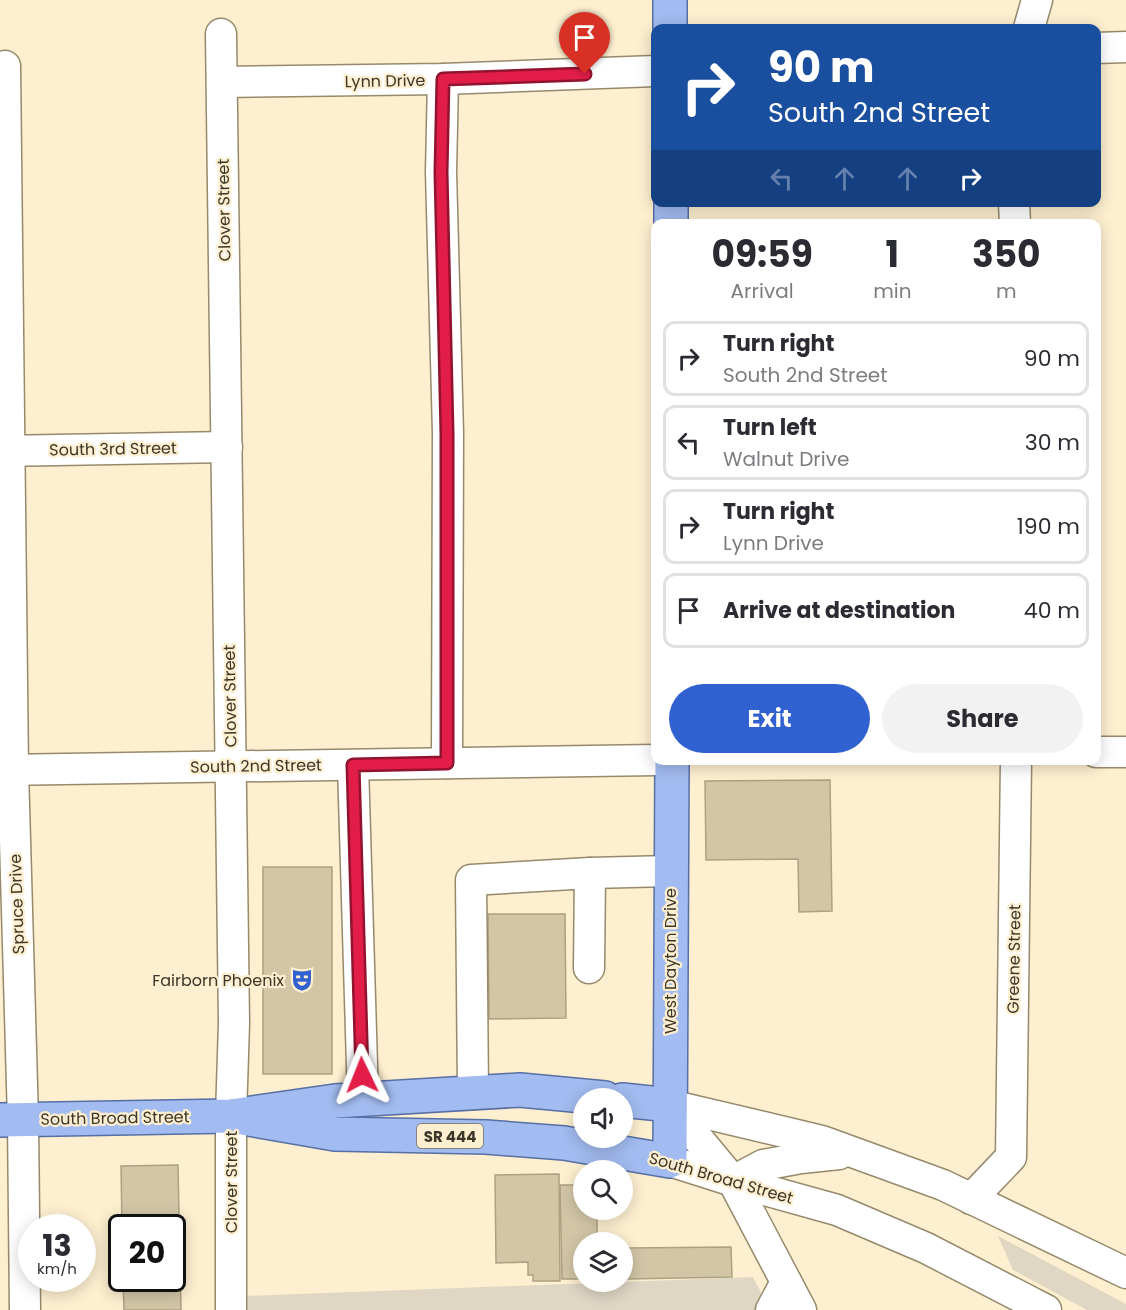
<!DOCTYPE html>
<style>
:root{--surface:#fff;--page:#f2f2f3;--text:#2b2b33;--muted:#7c7c81;--line:#e1e1e2;--accent:#3161d1}
body{margin:0;font-family:Poppins,sans-serif;background:var(--page);color:var(--text);height:100vh;display:flex;flex-direction:column;font-size:22px;white-space:nowrap}
*{box-sizing:border-box;margin:0}
p{font-size:20px;color:var(--muted)}
.icon{flex:none;width:33px;height:33px;fill:none;stroke:currentColor;stroke-width:2;stroke-linecap:round;stroke-linejoin:round}
.map{position:relative;flex:1;overflow:hidden}
.details{position:absolute;left:651px;top:219px;width:450px;height:546px;display:flex;flex-direction:column;background:var(--surface);border-radius:12px;box-shadow:0 3px 15px #0003}
.details>*{flex:none}
.hud{position:absolute;left:651px;top:24px;width:450px;height:183px;border-radius:12px;box-shadow:0 3px 15px #0003;background:#1a4fa0;color:#fff;overflow:hidden}
.fabs{position:absolute;left:573px;top:1088px;display:grid;gap:12px}
.fabs a{display:grid;place-items:center;width:60px;height:60px;border-radius:50%;background:var(--surface);box-shadow:0 3px 15px #0003;font-size:30px}
.speed{position:absolute;left:18px;top:1214px;display:flex;gap:12px;font-size:30px;font-weight:700;text-align:center}
.speed>*{display:grid;place-content:center;width:78px;height:78px;border-radius:50%;background:var(--surface);box-shadow:0 3px 15px #0003;line-height:1}
.speed small{font-size:15px;font-weight:400}
.speed .limit{border:3px solid #111;border-radius:9px;background:#fff;color:#111}
.pin{position:absolute;display:grid;place-items:center;width:51px;height:51px;color:#fff;margin:-62px -26px;border-radius:50% 50% 50% 0;rotate:-45deg;box-shadow:0 0 6px #0007}
.pin .icon{rotate:45deg}
.me{position:absolute;width:66px;margin:-33px;rotate:358deg;stroke-linejoin:round;filter:drop-shadow(0 0 4px #0008)}
.turn{display:flex;align-items:center;gap:21px;height:126px;padding:0 18px;font-size:27px}
.turn .icon{width:78px;height:78px;stroke-width:2.5}
.turn b{display:block;font-size:42px;line-height:51px}
.lanes{display:flex;align-items:center;height:57px;padding:0 18px;background:#0003;justify-content:center;gap:30px;direction:ltr}
.lanes .off{opacity:.35}
.eta{display:flex;justify-content:space-evenly;align-items:center;height:102px;text-align:center}
.eta b{font-size:36px;font-weight:700;line-height:42px}
.cta{display:flex;gap:12px;margin-top:auto;padding:12px 18px}
.cta a{flex:1;height:69px;border-radius:36px;background:var(--accent);color:#fff;font-size:24px;font-weight:700;line-height:69px;text-align:center}
.cta a+a{background:var(--page);color:var(--text)}
ul{padding:0;list-style:none}
li{display:flex;align-items:center;gap:18px;height:75px;margin:0 12px 9px;padding:0 6px;border:3px solid var(--line);border-radius:12px}
li div{flex:1}
li b{display:block;font-size:22px}
li em{font-style:normal}
.map>svg:first-child{display:block}
.green{fill:#dfd7c4}
.building{fill:#d3c6a7;stroke:#ada183;stroke-width:1.5}
.lines{fill:none;stroke-linecap:round;stroke-linejoin:round}
.minor-casing{stroke:#968a6c;stroke-width:33}
.major-casing{stroke:#566fa4;stroke-width:36}
.minor{stroke:#fff;stroke-width:30}
.major{stroke:#a2bbf0;stroke-width:33}
.route-casing{stroke:#92132f;stroke-width:15}
.route{stroke:#e11d48;stroke-width:10}
.labels{text-anchor:middle;dominant-baseline:central;stroke-width:4.5;stroke-linejoin:round;paint-order:stroke}
.shield{fill:#fdefcf;stroke:#756e5b;stroke-width:1.5}
.shield-label{font-size:15px;font-weight:bold;fill:#3b3629}
.street-label{font-size:16px;fill:#3b3629;stroke:#fdefcf}
.poi-label{font-size:16px;fill:#3b3629;stroke:#fdefcf;text-anchor:end}
</style>
<div class="map">
<svg width="1126" height="1310" viewBox="0 0 1126 1310">
<rect width="100%" height="100%" fill="#fdefcf"/>
<g class="green">
<polygon points="998,1236 1126,1304 1126,1310 1087,1310 1013,1270"/>
<polygon points="753,1277 770,1310 245,1310 245,1296"/>
</g>
<g class="building">
<polygon points="830,780 832,911 799,912 798,859 706,860 705,781"/>
<rect x="263" y="867" width="69" height="207"/>
<polygon points="488,914 565,914 566,1018 489,1019"/>
<polygon points="178,1165 181,1310 124,1310 123,1278 172,1278 172,1227 122,1227 121,1166"/>
<polygon points="559,1174 560,1281 533,1281 533,1275 528,1275 528,1262 496,1263 495,1175"/>
<polygon points="560,1185 584,1185 584,1209 597,1209 597,1242 584,1242 584,1279 562,1279"/>
<polygon points="731,1247 732,1277 627,1279 627,1248"/>
<rect x="622" y="1248" width="5" height="31"/>
</g>
<g class="lines">
<g class="minor-casing">
<g id="minor">
<polyline points="1029,28 1037,0"/>
<polyline points="221,34 234,1023 231,1116 231,1310"/>
<polyline points="1096,48 1126,47"/>
<polyline points="5,66 13,770 23,1120 25,1310"/>
<polyline points="443,79 441,172 448,433 447,763"/>
<polyline points="223,82 443,79 656,71"/>
<polyline points="1014,202 1015,224"/>
<polyline points="0,451 227,447"/>
<polyline points="1096,752 1126,752"/>
<polyline points="353,765 363,1099"/>
<polyline points="0,770 656,760"/>
<polyline points="590,873 670,871"/>
<polyline points="473,1092 471,880 590,873 589,968"/>
<polyline points="670,1105 822,1141 943,1185 1126,1273"/>
<polyline points="670,1105 733,1181 801,1310"/>
<polyline points="670,1161 733,1181 837,1210 926,1248 1046,1310"/>
<polyline points="733,1181 763,1165 801,1158 839,1154"/>
<polyline points="971,1199 1011,1157 1016,760"/>
<polyline points="771,1310 786,1282"/>
</g>
</g>
<g class="major-casing">
<g id="major">
<polyline points="670,0 670,28"/>
<polyline points="671,202 671,224"/>
<polyline points="622,1100 670,1105"/>
<polyline points="231,1116 335,1134 486,1137 564,1143 670,1161 672,760"/>
<polyline points="0,1120 231,1116 335,1101 520,1090 605,1098"/>
</g>
</g>
<use href="#minor" class="minor"/>
<use href="#major" class="major"/>
</g>
<g class="lines">
<g class="route-casing">
<polyline id="route" points="362,1075 353,765 447,763 447,433 441,172 443,79 585,74"/>
</g>
<use href="#route" class="route"/>
</g>
<defs>
<g id="theatre-bare" transform="scale(1.8)"><path d="M-5-5.5Q0-4 5-5.5V0Q5 5 0 6Q-5 5-5 0ZM-3.3-2.5H-1v1.5H-3.3ZM1-2.5H3.3v1.5H1ZM-2.8 1Q0 5.5 2.8 1Z" fill="#3161d1" stroke="#fdefcf" stroke-width="2.5" paint-order="stroke"/></g>
</defs>
<g fill-rule="evenodd">
<use href="#theatre-bare" x="302" y="980"/>
</g>
<g class="labels">
<rect class="shield" x="417" y="1124" width="66" height="24" rx="4.5"/>
<g class="shield-label">
<text x="450" y="1136">SR 444</text>
</g>
<g class="street-label">
<text transform="translate(385 81) rotate(-1)">Lynn Drive</text>
<text transform="translate(224 210) rotate(-91)">Clover Street</text>
<text transform="translate(113 449) rotate(-1)">South 3rd Street</text>
<text transform="translate(230 696) rotate(-91)">Clover Street</text>
<text transform="translate(256 766) rotate(-1)">South 2nd Street</text>
<text transform="translate(17 904) rotate(-92)">Spruce Drive</text>
<text transform="translate(1014 959) rotate(-89)">Greene Street</text>
<text transform="translate(670 961) rotate(-90)">West Dayton Drive</text>
<text transform="translate(115 1118) rotate(-1)">South Broad Street</text>
<text transform="translate(721 1178) rotate(16)">South Broad Street</text>
<text transform="translate(231 1182) rotate(-90)">Clover Street</text>
</g>
<g class="poi-label">
<text x="284" y="980">Fairborn Phoenix</text>
</g>
</g>
</svg>
<div class="fabs">
<a><svg class="icon" aria-label="sound" viewBox="0 0 24 24"><path d="M4 9h4l5-4v14l-5-4H4zM17 9q2 3 0 6"/></svg></a>
<a><svg class="icon" aria-label="search" viewBox="0 0 24 24"><circle cx="10" cy="10" r="6"/><path d="M15 15l6 6"/></svg></a>
<a><svg class="icon" aria-label="layers" viewBox="0 0 24 24"><path d="M12 4l9 5-9 5-9-5zM3 14l9 5 9-5"/></svg></a>
</div>
<div class="speed"><div>13<small>km/h</small></div><div class="limit">20</div></div>
<div class="pin" style="left:585px;top:74px;background:#d93025"><svg class="icon" aria-label="arrive" viewBox="0 0 24 24"><path d="M6 21V4h12l-3 4 3 4H6"/></svg></div>
<svg class="me" style="left:362px;top:1075px" viewBox="-20 -20 40 40"><path d="M0-17L14 15 0 8-14 15z" fill="#e11d48" stroke="#fff" stroke-width="4"/></svg>
<div class="hud">
<div class="turn"><svg class="icon" aria-label="right" viewBox="0 0 24 24"><path d="M7 20v-9h11M14 6l5 5-5 5"/></svg><div><b>90 m</b>South 2nd Street</div></div>
<div class="lanes"><svg class="icon off" aria-label="left" viewBox="0 0 24 24"><path d="M17 20v-9H6M10 6l-5 5 5 5"/></svg><svg class="icon off" aria-label="ahead" viewBox="0 0 24 24"><path d="M12 20V5M6 11l6-6 6 6"/></svg><svg class="icon off" aria-label="ahead" viewBox="0 0 24 24"><path d="M12 20V5M6 11l6-6 6 6"/></svg><svg class="icon" aria-label="right" viewBox="0 0 24 24"><path d="M7 20v-9h11M14 6l5 5-5 5"/></svg></div>
</div>
<section class="details">
<div class="eta">
<div><b>09:59</b><p>Arrival</p></div>
<div><b>1</b><p>min</p></div>
<div><b>350</b><p>m</p></div>
</div>
<ul>
<li><svg class="icon" aria-label="right" viewBox="0 0 24 24"><path d="M7 20v-9h11M14 6l5 5-5 5"/></svg><div><b>Turn right</b><p>South 2nd Street</p></div><em>90 m</em></li>
<li><svg class="icon" aria-label="left" viewBox="0 0 24 24"><path d="M17 20v-9H6M10 6l-5 5 5 5"/></svg><div><b>Turn left</b><p>Walnut Drive</p></div><em>30 m</em></li>
<li><svg class="icon" aria-label="right" viewBox="0 0 24 24"><path d="M7 20v-9h11M14 6l5 5-5 5"/></svg><div><b>Turn right</b><p>Lynn Drive</p></div><em>190 m</em></li>
<li><svg class="icon" aria-label="arrive" viewBox="0 0 24 24"><path d="M6 21V4h12l-3 4 3 4H6"/></svg><div><b>Arrive at destination</b></div><em>40 m</em></li>
</ul>
<div class="cta"><a>Exit</a><a>Share</a></div>
</section>
</div>
